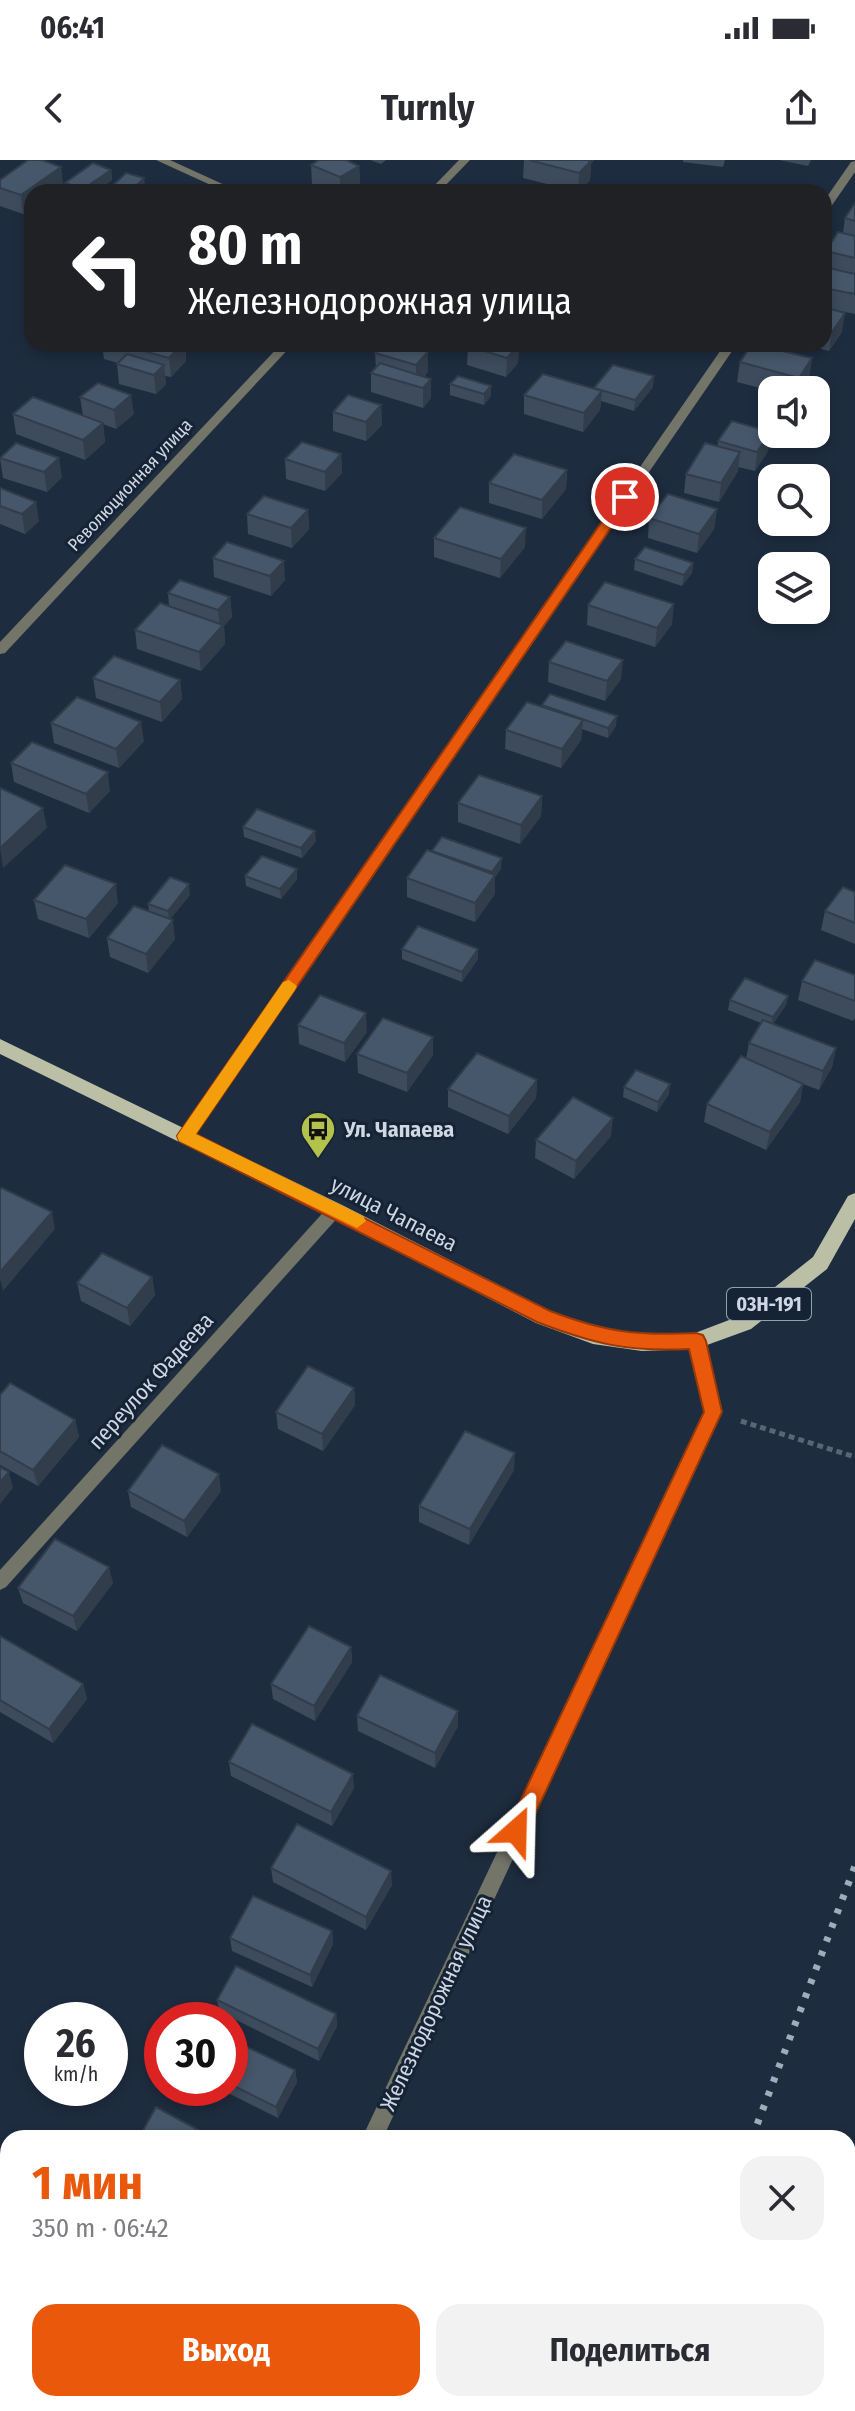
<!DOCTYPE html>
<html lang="ru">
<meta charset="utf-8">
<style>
:root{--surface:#fff;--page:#f2f2f3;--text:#2b2b33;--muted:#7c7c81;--accent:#ea580c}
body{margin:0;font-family:"Fira Sans Condensed",sans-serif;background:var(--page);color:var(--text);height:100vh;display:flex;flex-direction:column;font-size:30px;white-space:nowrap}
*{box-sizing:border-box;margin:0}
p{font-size:26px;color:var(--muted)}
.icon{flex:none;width:44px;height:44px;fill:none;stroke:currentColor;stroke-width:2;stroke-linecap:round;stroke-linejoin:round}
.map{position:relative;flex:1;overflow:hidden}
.sheet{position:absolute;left:0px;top:1970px;width:856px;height:282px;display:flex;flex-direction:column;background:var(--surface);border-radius:24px 24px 0 0;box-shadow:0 4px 12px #0003}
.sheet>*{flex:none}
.top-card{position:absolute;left:24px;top:24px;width:808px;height:168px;border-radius:24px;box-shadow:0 4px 12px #0003;background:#202124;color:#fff;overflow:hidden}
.buttons{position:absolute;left:758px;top:216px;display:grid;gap:16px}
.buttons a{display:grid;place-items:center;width:72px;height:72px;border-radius:16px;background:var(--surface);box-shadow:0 4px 12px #0003;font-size:40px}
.speed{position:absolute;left:24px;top:1842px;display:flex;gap:16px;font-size:40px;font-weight:700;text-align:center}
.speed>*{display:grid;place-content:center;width:104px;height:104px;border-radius:50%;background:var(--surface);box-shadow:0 4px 12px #0003;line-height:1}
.speed small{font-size:20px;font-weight:400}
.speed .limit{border:12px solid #d22;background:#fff;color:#111}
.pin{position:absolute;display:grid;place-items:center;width:68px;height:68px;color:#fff;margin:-34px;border:4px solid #fff;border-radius:50%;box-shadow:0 2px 8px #0007}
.me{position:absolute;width:88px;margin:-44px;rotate:25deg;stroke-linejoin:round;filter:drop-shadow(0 0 6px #0008)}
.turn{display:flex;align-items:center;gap:28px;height:168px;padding:0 32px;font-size:36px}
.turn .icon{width:104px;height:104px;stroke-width:2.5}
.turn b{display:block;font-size:56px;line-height:68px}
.round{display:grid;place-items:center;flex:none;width:84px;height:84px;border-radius:24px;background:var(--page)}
.overview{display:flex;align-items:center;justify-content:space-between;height:136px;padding:0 32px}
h1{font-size:48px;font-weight:700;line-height:60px;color:var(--accent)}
.cta{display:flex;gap:16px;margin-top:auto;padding:16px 32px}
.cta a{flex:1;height:92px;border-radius:24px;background:var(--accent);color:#fff;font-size:32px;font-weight:700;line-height:92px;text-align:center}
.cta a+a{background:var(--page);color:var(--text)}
.status{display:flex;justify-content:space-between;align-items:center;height:56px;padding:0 40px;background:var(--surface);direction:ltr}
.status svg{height:22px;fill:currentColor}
header{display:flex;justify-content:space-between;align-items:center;height:104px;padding:0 32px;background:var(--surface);font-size:36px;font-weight:700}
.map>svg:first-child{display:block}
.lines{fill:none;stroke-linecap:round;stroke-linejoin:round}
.path{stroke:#596576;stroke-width:5;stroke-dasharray:6 4;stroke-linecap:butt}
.street{fill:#737569;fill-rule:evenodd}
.primary{fill:#babfa6;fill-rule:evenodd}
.rail{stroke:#a1acb9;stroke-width:7;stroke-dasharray:5 10;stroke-linecap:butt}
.wall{fill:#3d4b5c}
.shaded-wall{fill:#323d4b}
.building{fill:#47576b;stroke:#323d4b;stroke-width:2}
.route{fill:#ea580c;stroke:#983908;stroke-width:2}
.slow{fill:#f59e0b}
.labels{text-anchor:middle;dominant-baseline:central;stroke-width:6;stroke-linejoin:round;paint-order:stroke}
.far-street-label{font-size:18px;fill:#ced7e3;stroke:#152335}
.shield{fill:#152335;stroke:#96a1af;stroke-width:2}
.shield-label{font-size:20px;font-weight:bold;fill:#ced7e3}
.poi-label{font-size:22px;font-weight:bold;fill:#ced7e3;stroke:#152335;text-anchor:start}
.street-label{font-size:22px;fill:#ced7e3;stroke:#152335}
</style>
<div class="status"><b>06:41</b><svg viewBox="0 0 49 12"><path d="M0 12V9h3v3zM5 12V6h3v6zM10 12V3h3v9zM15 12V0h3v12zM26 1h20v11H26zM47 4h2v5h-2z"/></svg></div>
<header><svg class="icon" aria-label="back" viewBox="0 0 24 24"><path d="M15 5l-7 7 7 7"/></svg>Turnly<svg class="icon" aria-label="share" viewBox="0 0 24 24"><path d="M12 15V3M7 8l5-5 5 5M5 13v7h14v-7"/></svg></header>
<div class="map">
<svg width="855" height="2251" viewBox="0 0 855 2251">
<rect width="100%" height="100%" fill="#1e2c3f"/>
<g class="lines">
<polyline class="path" points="741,1261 855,1297"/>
<g class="street">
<polygon points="156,0 170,0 240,32 226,32"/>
<polygon points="459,0 470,0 439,32 428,32"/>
<polygon points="855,1 855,12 828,51 824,52 824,41 851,2"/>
<polygon points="281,184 293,184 5,493 0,494 0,482"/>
<polygon points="725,184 737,184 190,980 180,980 177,976 180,972"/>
<polygon points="335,1044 341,1046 343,1050 341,1054 6,1427 0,1430 0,1410 329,1046"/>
<polygon points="696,1174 702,1176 704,1181 721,1252 383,1978 362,1978 705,1252 688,1181 690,1176"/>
<polygon points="236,2244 258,2244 255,2251 233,2251"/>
</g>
<polygon class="primary" points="0,879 342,1045 550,1151 594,1168 642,1175 695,1173 737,1157 813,1097 848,1036 855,1033 855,1059 827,1109 751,1169 696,1189 642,1191 593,1184 536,1163 328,1055 0,894"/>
<g class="rail">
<polyline points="752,1978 855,1706"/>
<polyline points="648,2251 651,2244"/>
</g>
</g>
<g class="wall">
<polygon points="370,0 386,0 381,4"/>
<polygon points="524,0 594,0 591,4 590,20 579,32 523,18"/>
<polygon points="683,0 725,0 723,7 683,2"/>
<polygon points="779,0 811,0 808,6"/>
<polygon points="311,5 359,6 360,25 348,32 330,32 312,24"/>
<polygon points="61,7 63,26 55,32 32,32 32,48 23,54 0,46 0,20"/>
<polygon points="111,10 112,20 95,32 66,32 65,23"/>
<polygon points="855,43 855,154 831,149 842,172 829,191 803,184 824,184 824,104 826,91 843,73 845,58"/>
<polygon points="102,184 185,184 186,201 171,217 165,216 166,224 156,234 119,224 117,204 118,203 104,199"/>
<polygon points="384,184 428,211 424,217 431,238 423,248 371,232 371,213 376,208 375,193"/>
<polygon points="519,184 518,203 506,217 467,205 468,186"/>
<polygon points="812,198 809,218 801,230 772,231 737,222 740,202"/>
<polygon points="450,224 491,226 491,236 484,245 450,235"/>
<polygon points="653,227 634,251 601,241 600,250 583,272 524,254 524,235 594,229"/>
<polygon points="80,237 134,254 116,269 103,264 105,282 85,300 16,274 13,254 83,256"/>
<polygon points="381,245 382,265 366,281 333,271 333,252"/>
<polygon points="771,272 768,291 755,311 738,307 738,311 719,342 684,333 686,314 718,286 718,281"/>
<polygon points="341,294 342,313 325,331 286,319 285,299"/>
<polygon points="0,298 62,317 47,332 3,318"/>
<polygon points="567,310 566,329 542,359 489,343 489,323"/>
<polygon points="0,328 39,361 25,374 0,364"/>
<polygon points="717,349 714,369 697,393 648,378 649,358"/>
<polygon points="308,350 309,369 292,388 248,374 247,354"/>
<polygon points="434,378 525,387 500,418 434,397"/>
<polygon points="213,398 285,420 271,436 214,417"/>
<polygon points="635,399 693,403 692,413 682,426 634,410"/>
<polygon points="168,433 230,437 232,457 224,466 225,484 201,511 137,489 135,470 169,446"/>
<polygon points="588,445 672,464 655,487 587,465"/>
<polygon points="549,502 621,519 605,541 548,522"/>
<polygon points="93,518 180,520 182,539 162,562 96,538"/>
<polygon points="542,545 616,566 608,578 582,569 581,580 561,608 505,589 506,570 542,547"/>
<polygon points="51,563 144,581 119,608 54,583"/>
<polygon points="11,603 110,631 89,653 14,622"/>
<polygon points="542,636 541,656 520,684 458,662 458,643"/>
<polygon points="243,667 316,681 302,698 244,677"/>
<polygon points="297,709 297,719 281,739 246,726 245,716"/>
<polygon points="501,709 495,717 495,734 475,762 407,737 407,718"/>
<polygon points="855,732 855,784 821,770 825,751"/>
<polygon points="190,735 170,759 175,779 148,813 110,797 107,778 149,751 148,744"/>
<polygon points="34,740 118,743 89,778 38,759"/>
<polygon points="402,789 478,789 478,799 462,822 402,799"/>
<polygon points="855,815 855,858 853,861 798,840 802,821"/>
<polygon points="788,836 786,845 773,864 836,888 832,907 819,930 803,924 800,942 766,990 704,962 707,944 746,899 749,883 761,863 728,850 730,840"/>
<polygon points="298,865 367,872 345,902 299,884"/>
<polygon points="433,877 433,895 407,932 358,913 357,894"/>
<polygon points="537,920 536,938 508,974 448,947 448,929"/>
<polygon points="624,927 669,934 657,952 623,937"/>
<polygon points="611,976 574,1019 535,998 536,980"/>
<polygon points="152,1117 155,1135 130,1166 81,1141 77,1123"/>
<polygon points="354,1228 355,1245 323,1291 278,1269 276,1252"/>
<polygon points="0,1235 75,1260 79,1277 38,1326 0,1305"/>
<polygon points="514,1310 469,1385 419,1362 419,1346"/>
<polygon points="128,1331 221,1331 187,1377 131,1347"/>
<polygon points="113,1423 77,1471 23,1443 18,1428"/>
<polygon points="0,1476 83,1524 87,1539 53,1583 0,1552"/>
<polygon points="351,1487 352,1502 315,1561 273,1539 271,1524"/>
<polygon points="357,1556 458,1566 435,1608 358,1571"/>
<polygon points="229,1602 354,1628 332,1666 231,1616"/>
<polygon points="271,1708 392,1725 366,1770 273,1722"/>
<polygon points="332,1771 333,1784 312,1827 232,1791 230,1778"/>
<polygon points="217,1840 336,1854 337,1866 319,1901 220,1852"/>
<polygon points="230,1879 295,1910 297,1922 278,1958 218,1928 230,1928"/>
</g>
<g class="shaded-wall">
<polygon points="589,0 594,0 591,4 590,20 578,32 579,13 589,3"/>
<polygon points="359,6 360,25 348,32 340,32 340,17"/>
<polygon points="61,7 63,26 55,32 32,32 32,48 23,54 21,35"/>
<polygon points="111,10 112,20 95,32 83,32 83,29"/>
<polygon points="144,18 146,32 130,32"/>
<polygon points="845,153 842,172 829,191 832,172"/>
<polygon points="182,184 185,184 186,201 171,217 169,198"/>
<polygon points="519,184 518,203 506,217 507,198"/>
<polygon points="428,192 428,211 416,224 416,205"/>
<polygon points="812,198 809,218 801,230 798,230 799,218"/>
<polygon points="164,205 166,224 156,234 154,215"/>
<polygon points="654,216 653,227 634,251 635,240"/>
<polygon points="431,219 431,238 423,248 423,228"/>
<polygon points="491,226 491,236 484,245 484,234"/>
<polygon points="602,231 600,250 583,272 584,253"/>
<polygon points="131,235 134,254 116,269 114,250"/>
<polygon points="381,245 382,265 366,281 366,262"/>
<polygon points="103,263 105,282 85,300 83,280"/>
<polygon points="771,272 768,291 755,311 757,292"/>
<polygon points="740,292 738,311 719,342 721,323"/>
<polygon points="341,294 342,313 325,331 325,312"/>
<polygon points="59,298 62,317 47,332 44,312"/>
<polygon points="567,310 566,329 542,359 542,340"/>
<polygon points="36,342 39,361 25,374 22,354"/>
<polygon points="717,349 714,369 697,393 699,374"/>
<polygon points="308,350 309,369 292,388 291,368"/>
<polygon points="526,368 525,387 500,418 501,399"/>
<polygon points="284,401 285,420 271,436 270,416"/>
<polygon points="693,403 692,413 682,426 684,415"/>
<polygon points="230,437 232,457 224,466 225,484 201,511 199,492 220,469 218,450"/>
<polygon points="674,444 672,464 655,487 657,468"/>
<polygon points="623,500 621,519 605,541 607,521"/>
<polygon points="180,520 182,539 162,562 160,542"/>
<polygon points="617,556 616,566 608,578 608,568"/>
<polygon points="583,560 581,580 561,608 562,589"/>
<polygon points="141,562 144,581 119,608 116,589"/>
<polygon points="108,612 110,631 89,653 86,634"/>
<polygon points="542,636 541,656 520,684 521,665"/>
<polygon points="43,648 47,668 3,708 0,688"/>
<polygon points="315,671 316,681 302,698 301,688"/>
<polygon points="502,698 501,709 495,717 495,734 475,762 475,743 492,712"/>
<polygon points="297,709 297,719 281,739 280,729"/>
<polygon points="116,724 118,743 89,778 86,759"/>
<polygon points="189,724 190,735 169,761 168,751"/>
<polygon points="173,760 175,779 148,813 146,794"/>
<polygon points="478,789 478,799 462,822 462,812"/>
<polygon points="788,836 786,845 771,867 773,857"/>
<polygon points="366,853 367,872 345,902 344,883"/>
<polygon points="433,877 433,895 407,932 407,913"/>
<polygon points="836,888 832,907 819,930 823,911"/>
<polygon points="537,920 536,938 508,974 509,956"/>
<polygon points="670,924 669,934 657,952 658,942"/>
<polygon points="803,924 800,942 766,990 770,972"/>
<polygon points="613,958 611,976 574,1019 576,1001"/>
<polygon points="52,1052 55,1069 3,1131 0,1119 0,1112"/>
<polygon points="152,1117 155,1135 130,1166 127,1148"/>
<polygon points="354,1228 355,1245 323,1291 322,1274"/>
<polygon points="75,1260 79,1277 38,1326 33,1310"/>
<polygon points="515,1293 514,1310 469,1385 470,1369"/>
<polygon points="9,1312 13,1328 0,1344 0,1322"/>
<polygon points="219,1314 221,1331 187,1377 184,1361"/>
<polygon points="109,1407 113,1423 77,1471 73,1456"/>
<polygon points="351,1487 352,1502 315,1561 314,1546"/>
<polygon points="83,1524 87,1539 53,1583 49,1569"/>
<polygon points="458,1551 458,1566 435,1608 435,1593"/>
<polygon points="353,1614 354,1628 332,1666 331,1652"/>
<polygon points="391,1711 392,1725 366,1770 366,1757"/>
<polygon points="332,1771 333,1784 312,1827 310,1815"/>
<polygon points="336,1854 337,1866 319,1901 318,1889"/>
<polygon points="295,1910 297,1922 278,1958 276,1947"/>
<polygon points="8,2151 8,2169 0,2181 0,2163"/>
</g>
<g class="building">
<polygon points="28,0 42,0 61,7 21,35 0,28 0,20"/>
<polygon points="319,0 346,0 359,6 340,17 311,5"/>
<polygon points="529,0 586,0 591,1 579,13"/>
<polygon points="93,3 111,10 83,29 65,23"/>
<polygon points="126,13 144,18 130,32 122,32 109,29"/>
<polygon points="513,25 539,32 506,32"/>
<polygon points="855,43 855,61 845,58"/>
<polygon points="838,72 855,76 855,98 826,91"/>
<polygon points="824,107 855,114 855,134 824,128"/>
<polygon points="824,147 845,153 832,172 824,169"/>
<polygon points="118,184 182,184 169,198"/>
<polygon points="384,184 401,184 428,192 416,205 375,193"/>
<polygon points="469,184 519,184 507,198 468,186"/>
<polygon points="752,184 754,184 812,198 799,218 740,202"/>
<polygon points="127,194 164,205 154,215 117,204"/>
<polygon points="380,203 431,219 423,228 371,213"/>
<polygon points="613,205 654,216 635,240 594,228"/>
<polygon points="543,214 602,231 584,253 524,235"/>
<polygon points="458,216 491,226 484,234 450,224"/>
<polygon points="98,223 131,235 114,250 80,237"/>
<polygon points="348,235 381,245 366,262 333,252"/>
<polygon points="33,237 103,263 83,280 13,254"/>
<polygon points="732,261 771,272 757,292 718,281"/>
<polygon points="302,282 341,294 325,312 285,299"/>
<polygon points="16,283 59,298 44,312 0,298"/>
<polygon points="705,283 740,292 721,323 686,314"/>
<polygon points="514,294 567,310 542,340 489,323"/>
<polygon points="0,328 36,342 22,354 0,346"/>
<polygon points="668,334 717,349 699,374 649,358"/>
<polygon points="264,336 308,350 291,368 247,354"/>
<polygon points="460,347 526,368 501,399 434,378"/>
<polygon points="227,382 284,401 270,416 213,398"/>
<polygon points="645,387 693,403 684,415 635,399"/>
<polygon points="180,420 230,437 218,450 168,433"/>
<polygon points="605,422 674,444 657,468 588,445"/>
<polygon points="160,443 223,465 199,492 135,470"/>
<polygon points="566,481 623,500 607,521 549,502"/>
<polygon points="114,496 180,520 160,542 93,518"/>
<polygon points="550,534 617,556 608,568 542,545"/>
<polygon points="77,537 141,562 116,589 51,563"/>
<polygon points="527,542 583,560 562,589 506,570"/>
<polygon points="32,582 108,612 86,634 11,603"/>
<polygon points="479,615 542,636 521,665 458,643"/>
<polygon points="0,628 43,648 0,688"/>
<polygon points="257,649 315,671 301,688 243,667"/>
<polygon points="442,677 502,698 492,712 432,691"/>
<polygon points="427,690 495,715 475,743 407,718"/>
<polygon points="262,696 297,709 280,729 245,716"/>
<polygon points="65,705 116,724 86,759 34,740"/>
<polygon points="170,717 189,724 168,751 148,744"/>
<polygon points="843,727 855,732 855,763 825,751"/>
<polygon points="134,746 173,760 146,794 107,778"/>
<polygon points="418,766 478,789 462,812 402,789"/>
<polygon points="815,800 855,815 855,841 802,821"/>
<polygon points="745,818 788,836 773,857 730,840"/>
<polygon points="320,835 366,853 344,883 298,865"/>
<polygon points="383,858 433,877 407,913 357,894"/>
<polygon points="763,860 836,888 823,911 749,883"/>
<polygon points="477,893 537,920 509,956 448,929"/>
<polygon points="741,896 803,924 770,972 707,944"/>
<polygon points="636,910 670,924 658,942 624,927"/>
<polygon points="573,937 613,958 576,1001 536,980"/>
<polygon points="2,1028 52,1052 0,1112 0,1029"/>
<polygon points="102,1093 152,1117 127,1148 77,1123"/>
<polygon points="308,1206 354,1228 322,1274 276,1252"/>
<polygon points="10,1223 75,1260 33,1310 0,1291 0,1235"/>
<polygon points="465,1271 515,1293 470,1369 419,1346"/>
<polygon points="162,1285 219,1314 184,1361 128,1331"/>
<polygon points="0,1307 9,1312 0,1322"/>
<polygon points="55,1379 109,1407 73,1456 18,1428"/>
<polygon points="309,1466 351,1487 314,1546 271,1524"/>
<polygon points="0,1476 83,1524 49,1569 0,1540"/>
<polygon points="380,1515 458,1551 435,1593 357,1556"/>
<polygon points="252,1564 353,1614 331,1652 229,1602"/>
<polygon points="297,1664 391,1711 366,1757 271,1708"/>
<polygon points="253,1736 332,1771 310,1815 230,1778"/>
<polygon points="236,1806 336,1854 318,1889 217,1840"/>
<polygon points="230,1879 295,1910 276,1947 230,1924"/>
<polygon points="156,1947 213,1978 139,1978"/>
<polygon points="0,2089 8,2095 8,2151 0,2163"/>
<polygon points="8,2224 8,2244 49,2244 61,2251 0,2251 0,2238"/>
</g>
<path class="route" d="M625 333 632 337 196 974 550 1151C605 1172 637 1176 696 1173L703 1175 706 1181 722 1252 524 1678 516 1681 509 1678 506 1671 704 1252 689 1189C627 1192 594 1184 537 1162L179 981 177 976 621 334Z"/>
<polygon class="slow" points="289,820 297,826 295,830 196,974 363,1056 366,1061 357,1068 179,981 177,976 283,822"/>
<defs>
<g id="bus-pin" transform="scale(1.8)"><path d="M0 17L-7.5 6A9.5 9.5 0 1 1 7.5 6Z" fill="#b3c24b" stroke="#152335"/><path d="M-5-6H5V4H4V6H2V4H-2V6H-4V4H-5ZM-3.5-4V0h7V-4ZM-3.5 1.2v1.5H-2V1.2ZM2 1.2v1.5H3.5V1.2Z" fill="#111"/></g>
</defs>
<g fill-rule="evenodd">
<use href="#bus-pin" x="318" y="969"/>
</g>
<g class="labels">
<g class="far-street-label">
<text transform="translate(130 325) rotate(-47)">Революционная улица</text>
</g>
<rect class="shield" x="727" y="1128" width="84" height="32" rx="6"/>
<g class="shield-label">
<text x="769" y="1144">03Н-191</text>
</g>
<g class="poi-label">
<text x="344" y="969">Ул. Чапаева</text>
</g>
<g class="street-label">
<text transform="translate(394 1054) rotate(27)">улица Чапаева</text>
<text transform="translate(151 1221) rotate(-48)">переулок Фадеева</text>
<text transform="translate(436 1843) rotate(-65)">Железнодорожная улица</text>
</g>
</g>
</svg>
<div class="buttons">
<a><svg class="icon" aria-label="sound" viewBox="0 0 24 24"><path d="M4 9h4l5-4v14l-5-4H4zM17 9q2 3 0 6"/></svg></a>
<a><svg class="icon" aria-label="search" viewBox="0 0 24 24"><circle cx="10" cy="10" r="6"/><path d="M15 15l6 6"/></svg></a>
<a><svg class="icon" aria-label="layers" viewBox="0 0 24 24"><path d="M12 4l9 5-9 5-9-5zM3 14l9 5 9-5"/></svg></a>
</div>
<div class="speed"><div>26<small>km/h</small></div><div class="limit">30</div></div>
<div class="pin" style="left:625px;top:337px;background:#d93025"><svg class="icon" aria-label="arrive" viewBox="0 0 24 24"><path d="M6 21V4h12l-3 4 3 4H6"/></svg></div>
<svg class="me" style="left:516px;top:1671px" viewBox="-20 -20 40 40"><path d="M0-17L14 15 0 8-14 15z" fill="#ea580c" stroke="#fff" stroke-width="4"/></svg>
<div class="top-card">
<div class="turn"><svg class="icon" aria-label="left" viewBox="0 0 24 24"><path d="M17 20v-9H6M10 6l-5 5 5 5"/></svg><div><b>80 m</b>Железнодорожная улица</div></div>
</div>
<section class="sheet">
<div class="overview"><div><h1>1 мин</h1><p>350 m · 06:42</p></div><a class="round"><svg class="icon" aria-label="close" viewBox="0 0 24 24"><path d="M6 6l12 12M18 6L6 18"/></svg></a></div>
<div class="cta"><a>Выход</a><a>Поделиться</a></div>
</section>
</div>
